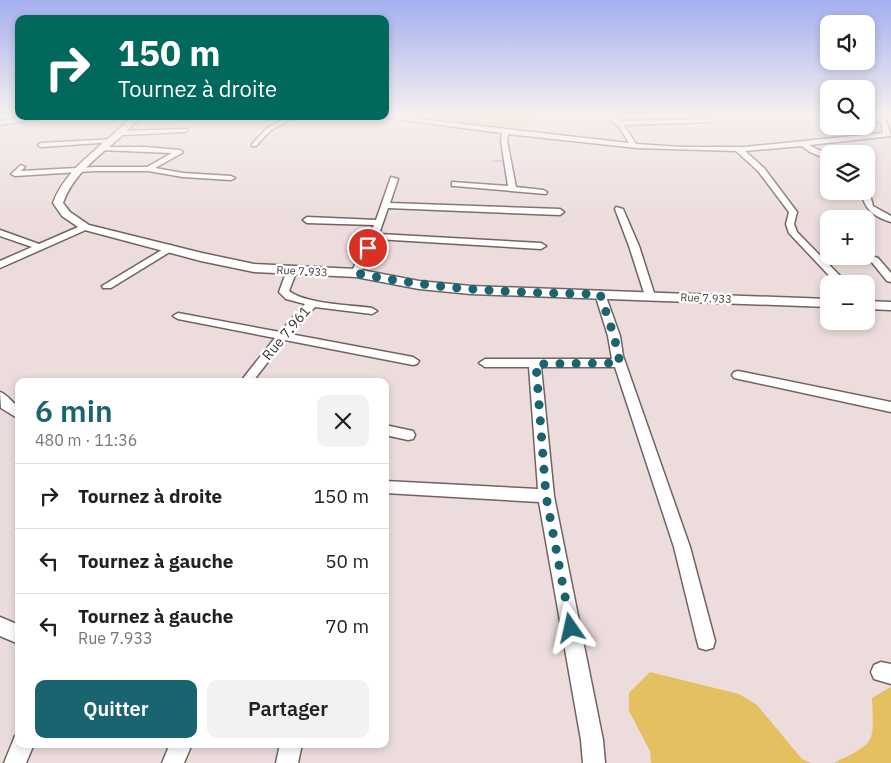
<!DOCTYPE html>
<html lang="fr">
<meta charset="utf-8">
<style>
:root{--surface:#fff;--page:#f2f2f2;--text:#222;--muted:#767676;--line:#e0e0e0;--accent:#1a6371}
body{margin:0;font-family:"IBM Plex Sans",sans-serif;background:var(--page);color:var(--text);height:100vh;display:flex;flex-direction:column;font-size:19px;white-space:nowrap}
*{box-sizing:border-box;margin:0}
p{font-size:16px;color:var(--muted)}
.icon{flex:none;width:28px;height:28px;fill:none;stroke:currentColor;stroke-width:2;stroke-linecap:round;stroke-linejoin:round}
.map{position:relative;flex:1;overflow:hidden}
.details{position:absolute;left:15px;top:378px;width:374px;height:370px;display:flex;flex-direction:column;background:var(--surface);border-radius:10px;box-shadow:0 2px 8px #0003}
.details>*{flex:none}
.hud{position:absolute;left:15px;top:15px;width:374px;height:105px;border-radius:10px;box-shadow:0 2px 8px #0003;background:#00695c;color:#fff;overflow:hidden}
.controls{position:absolute;left:820px;top:15px;display:grid;gap:10px}
.controls a{display:grid;place-items:center;width:55px;height:55px;border-radius:10px;background:var(--surface);box-shadow:0 2px 8px #0003;font-size:25px}
.pin{position:absolute;display:grid;place-items:center;width:42px;height:42px;color:#fff;margin:-21px;border:2px solid #fff;border-radius:50%;box-shadow:0 1px 5px #0007}
.me{position:absolute;width:55px;margin:-28px;rotate:349deg;stroke-linejoin:round;filter:drop-shadow(0 0 4px #0008)}
.turn{display:flex;align-items:center;gap:18px;height:105px;padding:0 20px;font-size:22px}
.turn .icon{width:65px;height:65px;stroke-width:2.5}
.turn b{display:block;font-size:35px;line-height:42px}
.round{display:grid;place-items:center;flex:none;width:52px;height:52px;border-radius:10px;background:var(--page)}
.summary{display:flex;align-items:center;justify-content:space-between;height:85px;padding:0 20px}
h1{font-size:30px;font-weight:600;line-height:38px;color:var(--accent)}
.primary-button{display:flex;gap:10px;margin-top:auto;padding:10px 20px}
.primary-button a{flex:1;height:58px;border-radius:10px;background:var(--accent);color:#fff;font-size:20px;font-weight:600;line-height:58px;text-align:center}
.primary-button a+a{background:var(--page);color:var(--text)}
ul{padding:0;list-style:none}
li{display:flex;align-items:center;gap:15px;height:65px;padding:0 20px;border-top:1px solid var(--line)}
li div{flex:1}
li b{display:block;font-size:19px}
li em{font-style:normal}
.map>svg:first-child{display:block}
.green{fill:#e4c060}
.lines{fill:none;stroke-linecap:round;stroke-linejoin:round}
.stream{stroke:#dfa8fb;stroke-width:2}
.minor-casing{stroke:#706362;stroke-width:3}
.tertiary-casing{stroke:#706362;stroke-width:3}
.minor{fill:#fff;fill-rule:evenodd}
.tertiary{fill:#fff;fill-rule:evenodd}
.route{stroke:#1a6371;stroke-width:9;stroke-dasharray:0 16.2}
.labels{text-anchor:middle;dominant-baseline:central;stroke-width:5;stroke-linejoin:round;paint-order:stroke}
.far-street-label{font-size:11px;fill:#3e3838;stroke:#fff}
.street-label{font-size:14px;fill:#3e3838;stroke:#fff}
</style>
<div class="map">
<svg width="891" height="763" viewBox="0 0 891 763">
<rect width="100%" height="100%" fill="#ecdddc"/>
<g class="green">
<path d="M430 114H541L538 117 539 122C516 129 451 126 429 116Z"/>
<polygon points="650,672 739,694 757,705 802,759 811,763 651,763 650,751 629,711 629,693"/>
<path d="M891 687V763H834C876 742 874 745 872 698Z"/>
</g>
<g class="lines">
<polyline class="stream" points="493,161 507,161"/>
<g class="minor-casing">
<g id="minor">
<polygon points="604,114 611,114 620,121 713,119 711,122 624,125 636,144 681,147 745,147 883,133 881,122 866,119 866,115 886,120 891,136 809,145 829,155 829,160 810,152 802,146 745,151 764,168 797,212 794,224 797,232 848,284 837,284 789,233 786,224 789,212 758,171 736,151 637,148 508,134 507,141 516,187 543,190 547,192 546,194 455,186 452,186 452,182 508,186 501,141 502,133 372,116 385,115 419,119 629,143 619,127"/>
<polygon points="288,116 296,116 270,131 256,146 252,146 252,144 266,129"/>
<polygon points="187,129 187,131 185,132 122,135 119,133 122,131"/>
<polygon points="115,139 116,140 113,142 41,147 38,145 41,143"/>
<polygon points="103,147 145,147 180,150 183,152 182,153 155,168 183,173 231,176 235,178 231,180 183,177 148,171 95,171 15,176 11,174 21,165 25,167 21,171 95,167 147,167 172,153 101,150 100,149"/>
<polygon points="391,177 398,179 390,203 560,209 564,212 560,215 388,208 379,234 541,243 546,246 541,249 376,239 361,273 359,275 353,275 351,273 374,225 307,223 303,220 307,217 376,220"/>
<path d="M866 189 869 191 873 206 891 216V222C874 217 864 209 861 191H866Z"/>
<polygon points="616,207 623,209 639,246 655,296 654,298 646,298 645,296 629,246 615,209"/>
<polygon points="85,224 89,227 88,229 0,268 0,261 32,247 0,236 0,230 39,244"/>
<polygon points="170,245 173,246 173,250 111,288 103,288 102,286"/>
<polygon points="875,257 878,258 891,273 891,282 887,281 870,260"/>
<path d="M292 267 297 270 289 291C305 304 351 305 372 308L377 311 372 314 315 307 290 334 413 357 419 361 417 364 413 365 285 340 253 381H241L275 338 178 319 173 316 178 313 280 332 305 304 286 299 279 292 287 270Z"/>
<polygon points="600,291 605,294 620,336 623,356 690,547 715,641 713,648 706,650 699,648 697,641 674,547 615,367 541,367 554,496 603,740 605,763 583,763 581,740 539,502 385,493 385,481 538,489 529,367 485,367 479,363 485,359 612,359 608,336 595,294"/>
<polygon points="738,371 891,402 891,412 734,378 732,375 734,372"/>
<path d="M0 392C7 394 12 403 19 407V419L1 408Z"/>
<polygon points="385,425 413,431 415,435 413,439 408,440 385,435"/>
<polygon points="0,617 19,625 19,644 0,636"/>
<polygon points="881,662 891,664 891,684 874,679 871,672 874,665"/>
<polygon points="19,735 19,744 34,744 26,763 4,763 15,736"/>
<polygon points="170,744 192,744 184,763 162,763"/>
<polygon points="280,744 302,744 298,763 276,763"/>
</g>
</g>
<g class="tertiary-casing">
<g id="tertiary">
<polygon points="30,116 52,116 0,125 0,121"/>
<path d="M132 116H141C117 146 76 165 63 203L70 212 89 225 202 253 254 264 356 269 419 281 471 286 829 299V307L471 294 419 289 356 277 254 272 201 261 81 229 62 216 53 203C67 165 106 145 132 116Z"/>
<polygon points="866,301 891,302 891,310 866,309"/>
</g>
</g>
<use href="#minor" class="minor"/>
<use href="#tertiary" class="tertiary"/>
</g>
<linearGradient id="sky" x2="0" y2="1"><stop stop-color="#a4aff0"/><stop offset="0.52" stop-color="#f6f0ef"/><stop offset="1" stop-color="#f6f0ef" stop-opacity="0"/></linearGradient>
<rect width="891" height="221" fill="url(#sky)"/>
<g class="lines">
<path class="route" d="M368 248 356 273C437 290 517 293 600 294L614 336 620 363 536 364 546 496 571 628"/>
</g>
<g class="labels">
<g class="far-street-label">
<text transform="translate(302 271) rotate(3)">Rue 7.933</text>
<text transform="translate(706 298) rotate(2)">Rue 7.933</text>
</g>
<g class="street-label">
<text transform="translate(286 333) rotate(-50)">Rue 7.961</text>
</g>
</g>
</svg>
<div class="controls">
<a><svg class="icon" aria-label="sound" viewBox="0 0 24 24"><path d="M4 9h4l5-4v14l-5-4H4zM17 9q2 3 0 6"/></svg></a>
<a><svg class="icon" aria-label="search" viewBox="0 0 24 24"><circle cx="10" cy="10" r="6"/><path d="M15 15l6 6"/></svg></a>
<a><svg class="icon" aria-label="layers" viewBox="0 0 24 24"><path d="M12 4l9 5-9 5-9-5zM3 14l9 5 9-5"/></svg></a>
<a>+</a>
<a>−</a>
</div>
<div class="pin" style="left:368px;top:248px;background:#d93025"><svg class="icon" aria-label="arrive" viewBox="0 0 24 24"><path d="M6 21V4h12l-3 4 3 4H6"/></svg></div>
<svg class="me" style="left:571px;top:628px" viewBox="-20 -20 40 40"><path d="M0-17L14 15 0 8-14 15z" fill="#1a6371" stroke="#fff" stroke-width="4"/></svg>
<div class="hud">
<div class="turn"><svg class="icon" aria-label="right" viewBox="0 0 24 24"><path d="M7 20v-9h11M14 6l5 5-5 5"/></svg><div><b>150 m</b>Tournez à droite</div></div>
</div>
<section class="details">
<div class="summary"><div><h1>6 min</h1><p>480 m · 11:36</p></div><a class="round"><svg class="icon" aria-label="close" viewBox="0 0 24 24"><path d="M6 6l12 12M18 6L6 18"/></svg></a></div>
<ul>
<li><svg class="icon" aria-label="right" viewBox="0 0 24 24"><path d="M7 20v-9h11M14 6l5 5-5 5"/></svg><div><b>Tournez à droite</b></div><em>150 m</em></li>
<li><svg class="icon" aria-label="left" viewBox="0 0 24 24"><path d="M17 20v-9H6M10 6l-5 5 5 5"/></svg><div><b>Tournez à gauche</b></div><em>50 m</em></li>
<li><svg class="icon" aria-label="left" viewBox="0 0 24 24"><path d="M17 20v-9H6M10 6l-5 5 5 5"/></svg><div><b>Tournez à gauche</b><p>Rue 7.933</p></div><em>70 m</em></li>
</ul>
<div class="primary-button"><a>Quitter</a><a>Partager</a></div>
</section>
</div>
